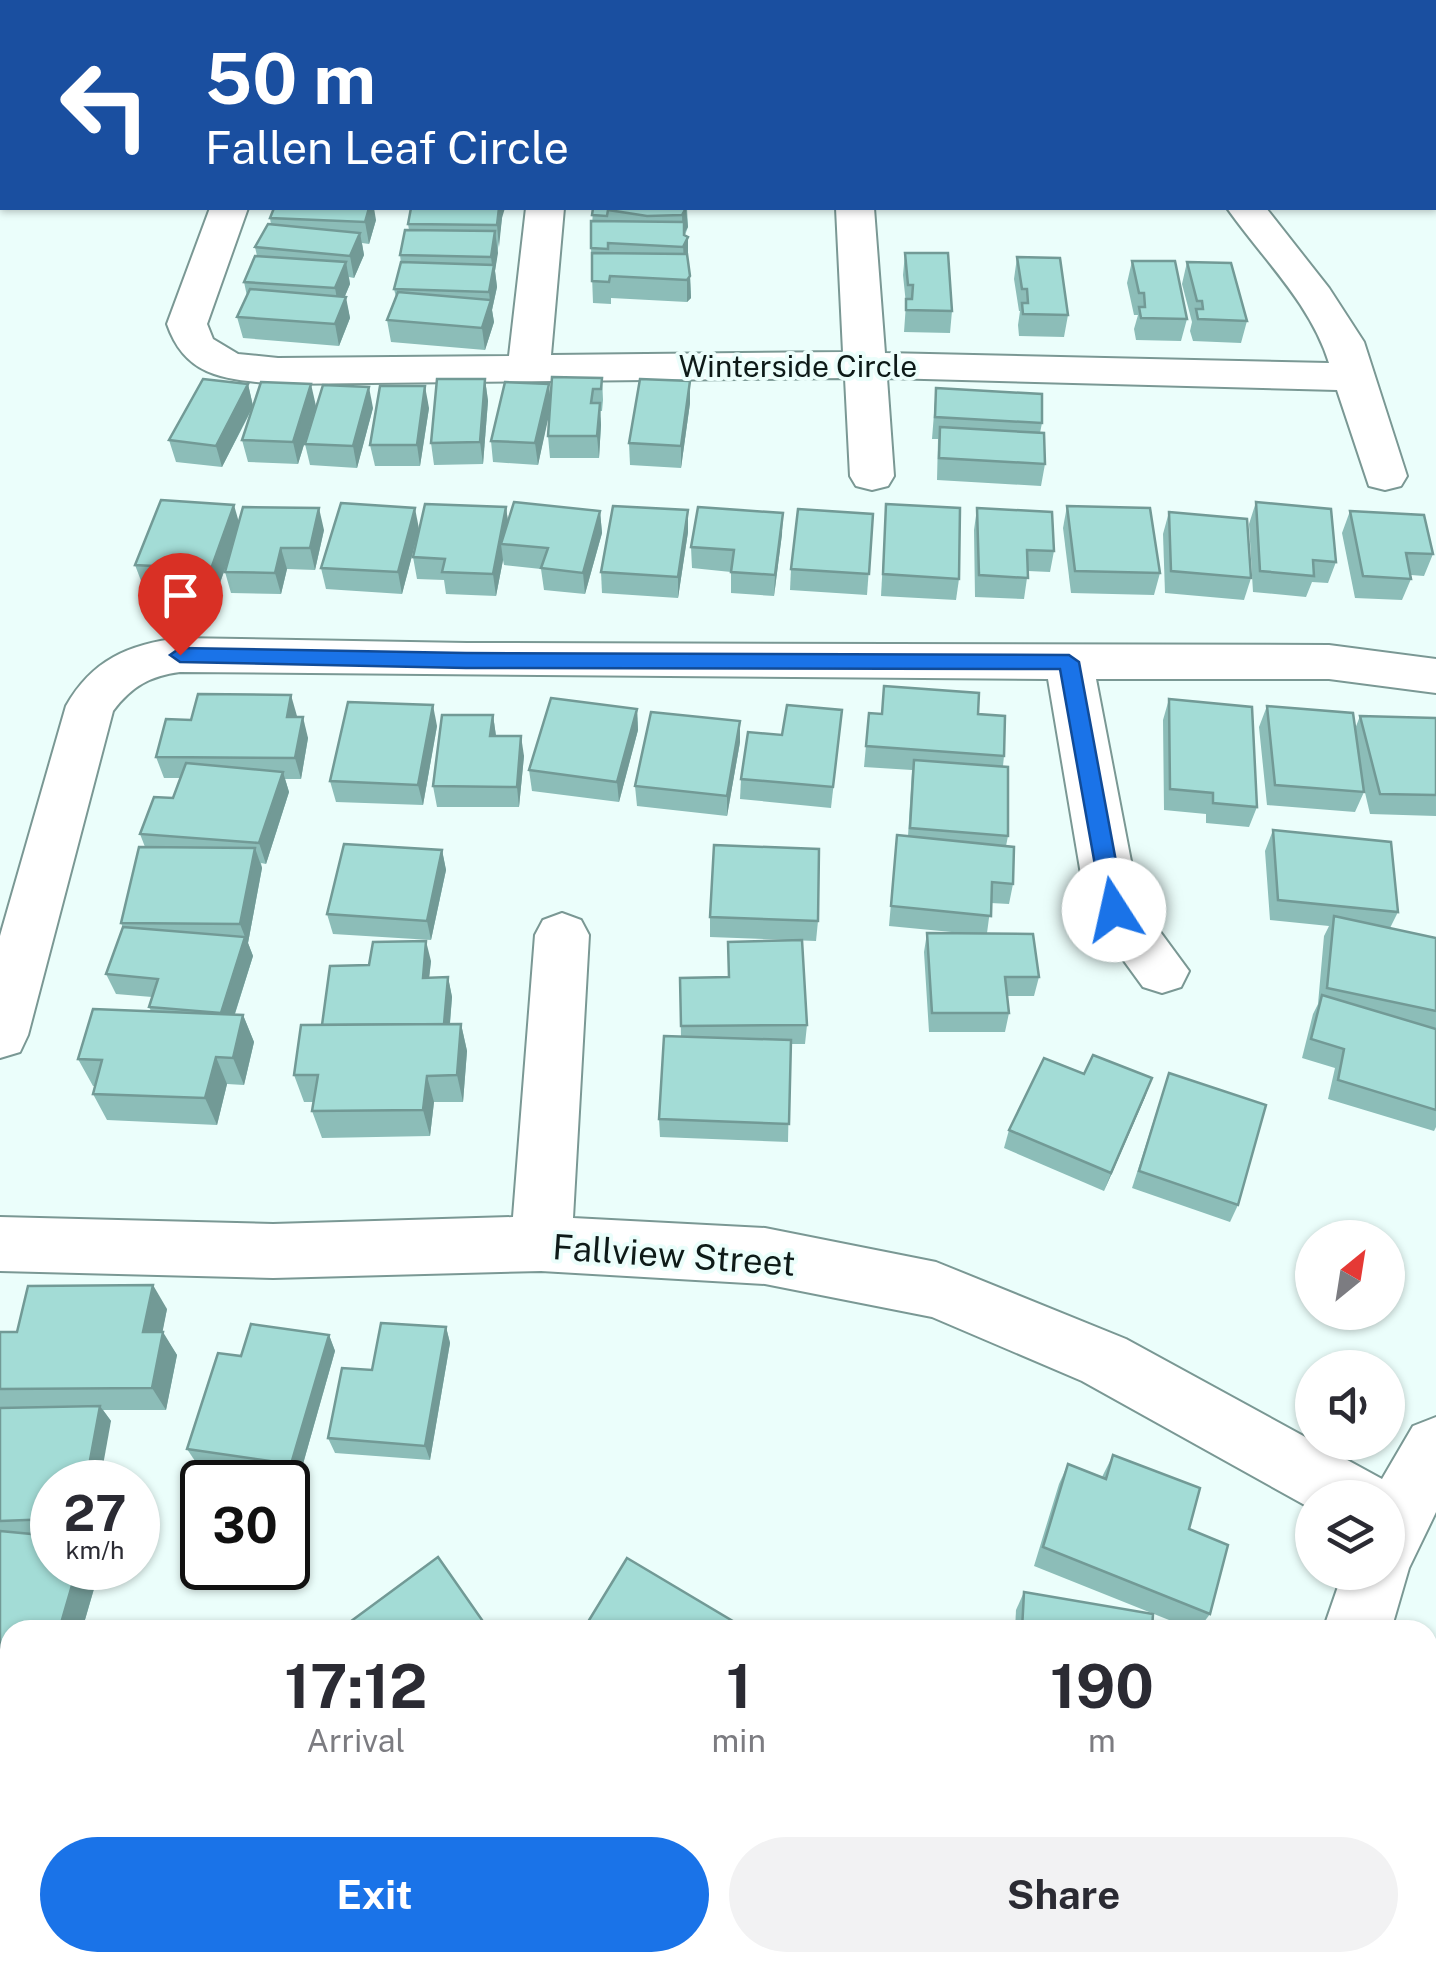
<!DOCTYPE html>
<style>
:root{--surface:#fff;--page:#f2f2f3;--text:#2b2b33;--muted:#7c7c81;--accent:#1a73e8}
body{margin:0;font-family:"Public Sans",sans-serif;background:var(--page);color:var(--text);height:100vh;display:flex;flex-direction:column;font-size:38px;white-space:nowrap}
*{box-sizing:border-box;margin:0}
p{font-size:32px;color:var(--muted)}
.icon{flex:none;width:55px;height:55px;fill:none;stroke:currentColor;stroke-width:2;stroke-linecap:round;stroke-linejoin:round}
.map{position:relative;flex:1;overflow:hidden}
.panel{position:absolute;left:0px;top:1620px;width:1438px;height:352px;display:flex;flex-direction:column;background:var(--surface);border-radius:30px 30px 0 0;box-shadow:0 2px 8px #0004}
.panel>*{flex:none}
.top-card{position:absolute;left:0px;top:0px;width:1438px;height:210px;box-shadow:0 2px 8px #0004;background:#1a4fa0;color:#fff;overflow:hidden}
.needle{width:65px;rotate:30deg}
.buttons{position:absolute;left:1295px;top:1220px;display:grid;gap:20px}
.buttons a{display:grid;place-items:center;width:110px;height:110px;border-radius:50%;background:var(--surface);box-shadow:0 2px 8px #0004;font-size:50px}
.speed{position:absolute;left:30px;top:1460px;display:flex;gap:20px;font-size:50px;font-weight:700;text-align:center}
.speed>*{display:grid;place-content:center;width:130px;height:130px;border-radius:50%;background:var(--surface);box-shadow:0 2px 8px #0004;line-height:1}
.speed small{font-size:25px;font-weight:400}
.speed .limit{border:5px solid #111;border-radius:15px;background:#fff;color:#111}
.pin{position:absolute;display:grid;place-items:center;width:85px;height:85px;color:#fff;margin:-102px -42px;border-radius:50% 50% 50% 0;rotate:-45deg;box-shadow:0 0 10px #0007}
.pin .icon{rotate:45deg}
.me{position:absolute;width:110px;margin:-55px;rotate:350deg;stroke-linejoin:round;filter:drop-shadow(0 0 8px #0008)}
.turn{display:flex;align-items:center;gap:35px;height:210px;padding:0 40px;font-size:45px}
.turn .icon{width:130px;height:130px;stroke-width:2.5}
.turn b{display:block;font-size:70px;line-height:85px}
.eta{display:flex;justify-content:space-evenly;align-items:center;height:170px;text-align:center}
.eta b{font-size:60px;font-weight:700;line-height:70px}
.primary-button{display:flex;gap:20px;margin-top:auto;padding:20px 40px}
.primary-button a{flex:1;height:115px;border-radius:60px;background:var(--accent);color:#fff;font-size:40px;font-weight:700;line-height:115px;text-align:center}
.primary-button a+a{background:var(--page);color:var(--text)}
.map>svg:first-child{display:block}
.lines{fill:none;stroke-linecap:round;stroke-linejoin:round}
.street-casing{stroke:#7a9894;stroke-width:4}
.street{fill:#fff;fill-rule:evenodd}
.wall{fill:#8cbdb8}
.shaded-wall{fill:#729a96}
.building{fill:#a3dcd6;stroke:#729a96;stroke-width:2.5}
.route{fill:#1a73e8;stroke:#114b97;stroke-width:2.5}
.labels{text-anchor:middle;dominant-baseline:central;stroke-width:8;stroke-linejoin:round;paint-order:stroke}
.far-street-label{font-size:30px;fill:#0e1a18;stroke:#ebfefb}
.street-label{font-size:35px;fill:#0e1a18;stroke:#ebfefb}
</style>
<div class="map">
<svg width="1436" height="1971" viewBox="0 0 1436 1971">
<rect width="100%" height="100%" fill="#ebfefb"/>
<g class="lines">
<g class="street-casing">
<g id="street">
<polygon points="1053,0 1088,0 1089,2 1055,2"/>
<polygon points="1247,0 1282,0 1283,2 1249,2"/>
<rect x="1435" y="168" width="1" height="23"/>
<path d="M210 208H248L207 324 213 339 238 354 278 358 509 356 526 208H564L551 355 843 352 836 208H874L885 353 1329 363C1311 304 1262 258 1227 208H1266L1329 288 1364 342 1407 476 1401 486 1385 490 1369 486 1337 390 887 378 894 476 888 486 872 490 856 486 850 476 845 378 278 384C227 379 186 379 167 324Z"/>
<path d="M180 638 467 643 1329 645 1436 659V693L1329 679H1096L1139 903 1189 971 1181 987 1162 993 1143 987 1087 910 1048 679 180 672C150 676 132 686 113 711L28 1035 20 1052 0 1058V936L66 706C92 660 129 644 180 638Z"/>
<polygon points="562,913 581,920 589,935 573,1218 765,1228 936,1262 1126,1339 1382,1479 1413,1426 1436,1417 1436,1512 1409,1568 1391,1630 1323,1630 1343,1572 1388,1572 1388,1498 1312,1498 1312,1509 1082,1381 932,1317 765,1284 541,1271 273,1278 0,1271 0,1217 273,1224 513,1217 535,935 543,920"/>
<polygon points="501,1962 577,1962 577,1963 576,1971 500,1971"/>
<polygon points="1308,1962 1384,1962 1385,1971 1309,1971"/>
</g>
</g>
<use href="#street" class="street"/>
</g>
<g class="wall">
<polygon points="325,0 414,0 413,2 325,2"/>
<polygon points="868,0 908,0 907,2 869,2"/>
<polygon points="949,0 1051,0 1053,2 958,2 958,0 951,2"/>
<polygon points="1124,0 1210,0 1209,2 1125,2"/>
<polygon points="593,208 687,208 688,227 685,235 690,276 691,298 687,302 611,298 611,304 593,303 591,248"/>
<polygon points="270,218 376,220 369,244 362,243 364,255 354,278 349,277 350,284 345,296 350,318 339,346 243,338 237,317 247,296 244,282 257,256 255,247 271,225"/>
<polygon points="502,218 495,271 497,287 492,310 494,322 485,350 391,342 387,320 396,297 394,289 401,263 400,255 409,230 408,224"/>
<polygon points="905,253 952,311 950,333 904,332 906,304 903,275"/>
<polygon points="1017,257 1068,315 1064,337 1019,336 1018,325 1020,311 1019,311 1014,279"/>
<polygon points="1132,261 1187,319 1181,341 1136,340 1134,329 1138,315 1134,315 1127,283"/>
<polygon points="1187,262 1247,321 1241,343 1193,341 1190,331 1192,322 1182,284"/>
<polygon points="602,378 603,400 602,411 600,411 601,425 599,458 550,458 548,436 549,412 538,465 493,462 491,441 549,384 550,401"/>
<polygon points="485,379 488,401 483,464 434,465 431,443"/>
<polygon points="690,381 690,403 681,468 630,465 629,443"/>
<polygon points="248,384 253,406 316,406 298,464 248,462 242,440 253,407 222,467 176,462 169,440"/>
<polygon points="936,388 1042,423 1040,433 1045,464 1041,486 937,480 938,439 932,439"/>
<polygon points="373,408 357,468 310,465 305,444"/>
<polygon points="429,408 420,466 375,466 370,445"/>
<polygon points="1256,502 1336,562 1328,583 1312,582 1306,597 1253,592 1249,524"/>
<polygon points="886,504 959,579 956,600 881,596"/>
<polygon points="1067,506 1160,573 1154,595 1071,593 1063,528"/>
<polygon points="506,507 508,522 600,511 602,533 585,594 544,590 541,569 504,565 503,560 496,596 446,594 444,580 417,579 413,557"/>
<polygon points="977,508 1054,551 1050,572 1028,571 1024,599 975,597 974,530"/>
<polygon points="1350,511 1433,554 1424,576 1411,575 1411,579 1402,600 1355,598 1342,533"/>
<polygon points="1169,512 1251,578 1244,600 1165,593 1163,534"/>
<polygon points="873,514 867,595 790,590 791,569"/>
<polygon points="239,521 324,530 315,570 287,569 281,594 231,593 225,572 228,561 217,591 143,586 135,565"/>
<polygon points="419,529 402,594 326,589 321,568"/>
<polygon points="688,532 678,598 602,593 601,572"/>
<polygon points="782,534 774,596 731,593 731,572 692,568 691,547"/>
<polygon points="884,686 978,714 1004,756 1003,766 1008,836 1006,846 1013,884 1009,904 991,903 987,933 1039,977 1034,996 1007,996 1009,1013 1005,1032 929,1032 924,952 927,933 962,933 889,926 897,835 908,836 912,770 864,767 869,713 882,714"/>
<polygon points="1169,699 1257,807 1249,827 1206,823 1206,814 1164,810 1163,720"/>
<polygon points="1267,706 1355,729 1360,716 1436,718 1436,816 1370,814 1363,784 1364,792 1355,812 1267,805 1259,727"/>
<polygon points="637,709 638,730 619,802 532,791 529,770"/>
<polygon points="842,710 831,808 740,799 741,779 782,735"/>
<polygon points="493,715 496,736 524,756 519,807 437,807 433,786"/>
<polygon points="297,717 308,738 301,779 285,779 289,792 266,864 261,863 262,868 248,943 253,956 235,1014 243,1015 254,1042 244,1085 227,1084 217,1125 107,1120 93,1094 95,1086 93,1086 78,1059 151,1011 149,1007 152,997 116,994 106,974 123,928 121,923 145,847 140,834 173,798 180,778 164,778 156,757 191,720"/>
<polygon points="740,721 740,742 727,816 637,806 635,786"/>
<polygon points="437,726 423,805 336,802 330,781"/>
<polygon points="1273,830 1398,912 1390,928 1436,938 1436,1127 1434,1131 1328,1099 1335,1068 1302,1058 1313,1014 1318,1004 1324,936 1329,926 1270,920 1265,851"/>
<polygon points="442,850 446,870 431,940 333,934 327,914"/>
<polygon points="710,917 818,921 816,941 710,937"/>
<polygon points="431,961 429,977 448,977 452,997 450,1024 461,1024 467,1051 463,1102 434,1102 430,1136 322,1138 312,1111 314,1102 304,1102 294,1075 322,1025 369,965"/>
<polygon points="680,978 807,1025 805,1044 790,1044 788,1142 660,1137 659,1119 681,1037"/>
<polygon points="1169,1073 1238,1205 1230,1222 1132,1188"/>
<polygon points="1145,1097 1104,1191 1004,1148 1009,1130"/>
<polygon points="167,1309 162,1332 177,1355 166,1410 103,1410 111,1421 52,1482 52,1533 24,1534 100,1568 82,1630 10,1630 10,1670 0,1669 0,1332 17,1332"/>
<polygon points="446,1327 450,1343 430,1460 335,1453 328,1438 372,1370"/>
<polygon points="329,1335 335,1351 299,1478 197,1464 187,1449 241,1356"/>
<polygon points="1113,1455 1189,1529 1210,1614 1198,1630 1194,1630 1034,1566 1059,1484 1068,1464 1102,1477"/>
<polygon points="1024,1592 1152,1630 1015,1630 1016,1610"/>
<polygon points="10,1671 10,1838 0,1839 0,1672"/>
<polygon points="1035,1962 1210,1962 1210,1971 1034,1971"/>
</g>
<g class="shaded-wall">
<polygon points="992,0 1042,0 1041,2 976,2"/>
<polygon points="1143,0 1210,0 1209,2 1142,2"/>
<polygon points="366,208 374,208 376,220 369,244 365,222"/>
<polygon points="499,208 505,208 502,218 499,247 497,225"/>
<polygon points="686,208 688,227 685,232 685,243 688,237 688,259 684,269 682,215"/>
<polygon points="495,231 498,253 495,271 497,287 492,310 494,322 485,350 482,328 490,302 489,292 493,273 491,257"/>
<polygon points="360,233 364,255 354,278 350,256"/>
<polygon points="346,262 350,284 339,310 335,288"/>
<polygon points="690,276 691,298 687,302 687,280"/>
<polygon points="346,297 350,318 339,346 335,324"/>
<polygon points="485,379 488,401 483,464 480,442"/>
<polygon points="690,381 690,403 681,468 681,446"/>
<polygon points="248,384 253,406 222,467 216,446"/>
<polygon points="311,384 316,406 298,464 293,442"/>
<polygon points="549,384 551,406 538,465 535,443"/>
<polygon points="425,386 429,408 420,466 417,445"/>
<polygon points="369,387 373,408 357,468 353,446"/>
<polygon points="600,403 601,425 599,458 597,436"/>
<polygon points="234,505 240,526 217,591 211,569"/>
<polygon points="506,507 509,528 501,544 503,560 496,596 493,574"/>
<polygon points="319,508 324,530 315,570 310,548"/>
<polygon points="415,508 419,529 402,594 398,572"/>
<polygon points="688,510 688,532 678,598 678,577"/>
<polygon points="600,511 602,533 585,594 583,573"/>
<polygon points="783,513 782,534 774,596 775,575"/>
<polygon points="281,548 287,569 281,594 275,573"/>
<polygon points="291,695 297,716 293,738 287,717"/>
<polygon points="433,705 437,726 423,805 418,785"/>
<polygon points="637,709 638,730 619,802 617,782"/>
<polygon points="493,715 496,736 490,736"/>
<polygon points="303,717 308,738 301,779 295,758"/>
<polygon points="740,721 740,742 727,816 727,796"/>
<polygon points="521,736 524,756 519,807 517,787"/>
<polygon points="283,772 289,792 266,864 259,843"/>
<polygon points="255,848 262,868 248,943 253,956 229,1032 221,1013 245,937 240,924"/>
<polygon points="442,850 446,870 431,940 427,921"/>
<polygon points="426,941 431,961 427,997 423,978"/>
<polygon points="448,977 452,997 448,1045 443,1026"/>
<polygon points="243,1015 254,1042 244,1085 233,1058"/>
<polygon points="461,1024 467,1051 463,1102 457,1075"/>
<polygon points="216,1057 227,1084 217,1125 205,1098"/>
<polygon points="427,1076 434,1102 430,1136 423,1110"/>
<polygon points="1152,1078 1145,1097 1104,1191 1111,1173"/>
<polygon points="153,1285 167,1309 158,1355 143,1332"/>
<polygon points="446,1327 450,1343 430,1460 425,1446"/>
<polygon points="163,1332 177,1355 166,1410 152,1388"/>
<polygon points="329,1335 335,1351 299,1478 291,1464"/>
<polygon points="100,1406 111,1421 100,1482 86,1482"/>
<polygon points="77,1568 100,1568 82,1630 59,1630"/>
<polygon points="10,1892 10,1937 0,1962 0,1918"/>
<polygon points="297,1962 312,1962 310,1971 296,1971"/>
</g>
<g class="building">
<polygon points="433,0 470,0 469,2 431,2"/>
<polygon points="481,0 519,0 518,2 480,2"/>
<polygon points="529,0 567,0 567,2 528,2"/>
<polygon points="579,0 617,0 616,2 578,2"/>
<polygon points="627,0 663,0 662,2 626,2"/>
<polygon points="675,0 713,0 712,2 675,2"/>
<rect x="730" y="0" width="36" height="2"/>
<polygon points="781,0 818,0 820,2 782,2"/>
<rect x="820" y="0" width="38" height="2"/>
<polygon points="1027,0 1051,0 1053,2 1011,2"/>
<polygon points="274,208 369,208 365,222 270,218"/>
<polygon points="411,208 499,208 497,225 408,224"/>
<polygon points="593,208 686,208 682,215 647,216 608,210 607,216 592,215"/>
<polygon points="591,221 684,222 684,235 688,237 683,247 608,243 608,249 591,248"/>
<polygon points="268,224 360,233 350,256 255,247"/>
<polygon points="405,230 495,231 491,257 400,255"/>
<polygon points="592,253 687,254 690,276 687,280 610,276 609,282 592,281"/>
<polygon points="905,253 948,253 952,311 906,310 906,299 912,299 913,285 908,285"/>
<polygon points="255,256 346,262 335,288 244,282"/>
<polygon points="1017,257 1060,258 1068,315 1023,314 1022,303 1028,303 1027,289 1022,289"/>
<polygon points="1132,261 1175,261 1187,319 1141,318 1139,307 1145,307 1144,293 1139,293"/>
<polygon points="401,262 494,265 489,292 394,289"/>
<polygon points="1187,262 1231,263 1247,321 1198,319 1196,309 1203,309 1202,301 1197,301"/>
<polygon points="250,289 346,297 335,324 237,317"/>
<polygon points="398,292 491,300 482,328 387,320"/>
<polygon points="552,377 602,378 601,389 593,389 591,403 600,403 597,436 548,436"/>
<polygon points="203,379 248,384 216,446 169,440"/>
<polygon points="437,379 485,379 480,442 431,443"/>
<polygon points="640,379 690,381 681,446 629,443"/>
<polygon points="261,382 311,384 293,442 242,440"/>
<polygon points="505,382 549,384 535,443 491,441"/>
<polygon points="323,385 369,387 353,446 305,444"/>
<polygon points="380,386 425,386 417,445 370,445"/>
<polygon points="936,388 1042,394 1042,423 935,417"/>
<polygon points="940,427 1044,433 1045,464 939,458"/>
<polygon points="161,500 234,505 211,569 135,565"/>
<polygon points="514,502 600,511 583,573 541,568 548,548 501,544"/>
<polygon points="1256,502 1331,509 1336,562 1313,560 1314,576 1260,571"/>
<polygon points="341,503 415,508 398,572 321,568"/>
<polygon points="425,504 506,507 493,574 442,572 445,559 413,557"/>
<polygon points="886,504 960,508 959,579 883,574"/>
<polygon points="613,506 688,510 678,577 601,572"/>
<polygon points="1067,506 1150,508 1160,573 1075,571"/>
<polygon points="243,507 319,508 310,548 281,548 275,573 225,572"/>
<polygon points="698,507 783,513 775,575 731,572 734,550 691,547"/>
<polygon points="977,508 1052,512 1054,551 1027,550 1028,578 979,575"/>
<polygon points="798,509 873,514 869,574 791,569"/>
<polygon points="1350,511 1424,515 1433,554 1406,553 1411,579 1363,576"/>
<polygon points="1169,512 1247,519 1251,578 1171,571"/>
<polygon points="884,686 979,693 978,714 1005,716 1004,756 866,746 869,713 882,714"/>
<polygon points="198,694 291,695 287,717 303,717 295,758 156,757 166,719 191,720"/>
<polygon points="551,698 637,709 617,782 529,770"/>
<polygon points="1169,699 1252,707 1257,807 1213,803 1213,793 1170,789"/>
<polygon points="348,702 433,705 418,785 330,781"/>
<polygon points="787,705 842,710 833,787 741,779 748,732 782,735"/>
<polygon points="1267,706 1353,713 1364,792 1275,785"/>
<polygon points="651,712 740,721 727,796 635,786"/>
<polygon points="442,715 493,715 490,736 521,736 517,787 433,786"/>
<polygon points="1360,716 1436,718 1436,795 1380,794"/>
<polygon points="914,760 1008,767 1008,836 910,828"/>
<polygon points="186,763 283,772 259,843 140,834 154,797 173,798"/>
<polygon points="1273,830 1391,842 1398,912 1278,900"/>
<polygon points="897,835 1014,847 1013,884 992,882 991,916 891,906"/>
<polygon points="344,844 442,850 427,921 327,914"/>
<polygon points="714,845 819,849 818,921 710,917"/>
<polygon points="139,847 255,848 240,924 121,923"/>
<polygon points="1334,916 1436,938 1436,1011 1327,988"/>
<polygon points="123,927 245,937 221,1013 149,1007 158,979 106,974"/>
<polygon points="927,933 1033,934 1039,977 1005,977 1009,1013 932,1013"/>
<polygon points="802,940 807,1025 681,1026 680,978 729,977 728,942"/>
<polygon points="426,941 423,978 448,977 444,1024 322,1025 330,966 369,965 373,942"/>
<polygon points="1322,995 1436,1029 1436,1110 1338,1080 1344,1049 1311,1039"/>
<polygon points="93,1009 243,1015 233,1058 216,1057 205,1098 93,1094 102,1060 78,1059"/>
<polygon points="461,1024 457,1075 427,1076 423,1110 312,1111 318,1075 294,1075 301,1025"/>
<polygon points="664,1036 791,1040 789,1124 659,1119"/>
<polygon points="1093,1055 1152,1078 1111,1173 1009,1130 1044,1058 1084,1074"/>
<polygon points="1169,1073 1266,1105 1238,1205 1139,1171"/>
<polygon points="153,1285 143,1332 163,1332 152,1388 0,1389 0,1332 17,1332 28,1286"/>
<polygon points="381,1323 446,1327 425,1446 328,1438 342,1368 372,1370"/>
<polygon points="251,1324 329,1335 291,1464 187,1449 218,1353 241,1356"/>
<polygon points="100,1406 86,1482 52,1482 52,1519 0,1521 0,1408"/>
<polygon points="1113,1455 1200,1488 1189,1529 1228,1545 1210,1614 1043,1547 1068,1464 1106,1479"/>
<polygon points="0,1531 52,1536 52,1568 77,1568 59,1630 10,1630 10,1656 0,1655"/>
<polygon points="438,1557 489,1630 339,1630"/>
<polygon points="627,1558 736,1623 732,1630 583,1630"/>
<polygon points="1024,1592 1153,1614 1152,1630 1022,1630"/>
<polygon points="10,1671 10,1826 0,1826 0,1672"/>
<polygon points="0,1850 10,1852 10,1892 0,1918"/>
<polygon points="133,1962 297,1962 296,1971 131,1971"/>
<polygon points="710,1962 880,1962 880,1971 709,1971"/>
<polygon points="1044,1962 1210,1962 1210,1971 1043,1971"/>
</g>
<polygon class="route" points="180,648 466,653 1069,655 1079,662 1125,910 1114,918 1103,910 1060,669 466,668 180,662 170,655"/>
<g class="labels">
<g class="far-street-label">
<text x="798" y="366">Winterside Circle</text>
</g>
<g class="street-label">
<text transform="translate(674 1255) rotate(4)">Fallview Street</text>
</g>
</g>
</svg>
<div class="buttons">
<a><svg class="needle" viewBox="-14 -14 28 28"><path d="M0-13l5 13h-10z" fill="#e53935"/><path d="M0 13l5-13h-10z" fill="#7c7c81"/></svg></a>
<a><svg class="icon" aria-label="sound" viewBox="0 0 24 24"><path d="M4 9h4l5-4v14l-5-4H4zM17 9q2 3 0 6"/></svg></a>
<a><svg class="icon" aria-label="layers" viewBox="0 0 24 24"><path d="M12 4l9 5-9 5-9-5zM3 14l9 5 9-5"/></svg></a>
</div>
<div class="speed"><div>27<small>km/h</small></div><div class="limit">30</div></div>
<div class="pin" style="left:180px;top:655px;background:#d93025"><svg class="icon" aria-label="arrive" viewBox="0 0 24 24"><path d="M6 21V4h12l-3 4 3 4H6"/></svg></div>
<svg class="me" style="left:1114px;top:910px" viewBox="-20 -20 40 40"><circle r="19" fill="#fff"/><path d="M0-13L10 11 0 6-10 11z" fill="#1a73e8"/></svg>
<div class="top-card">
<div class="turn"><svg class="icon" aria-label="left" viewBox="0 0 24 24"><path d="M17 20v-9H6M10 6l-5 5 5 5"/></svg><div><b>50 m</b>Fallen Leaf Circle</div></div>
</div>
<section class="panel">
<div class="eta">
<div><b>17:12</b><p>Arrival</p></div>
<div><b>1</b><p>min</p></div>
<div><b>190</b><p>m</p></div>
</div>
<div class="primary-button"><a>Exit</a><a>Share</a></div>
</section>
</div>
